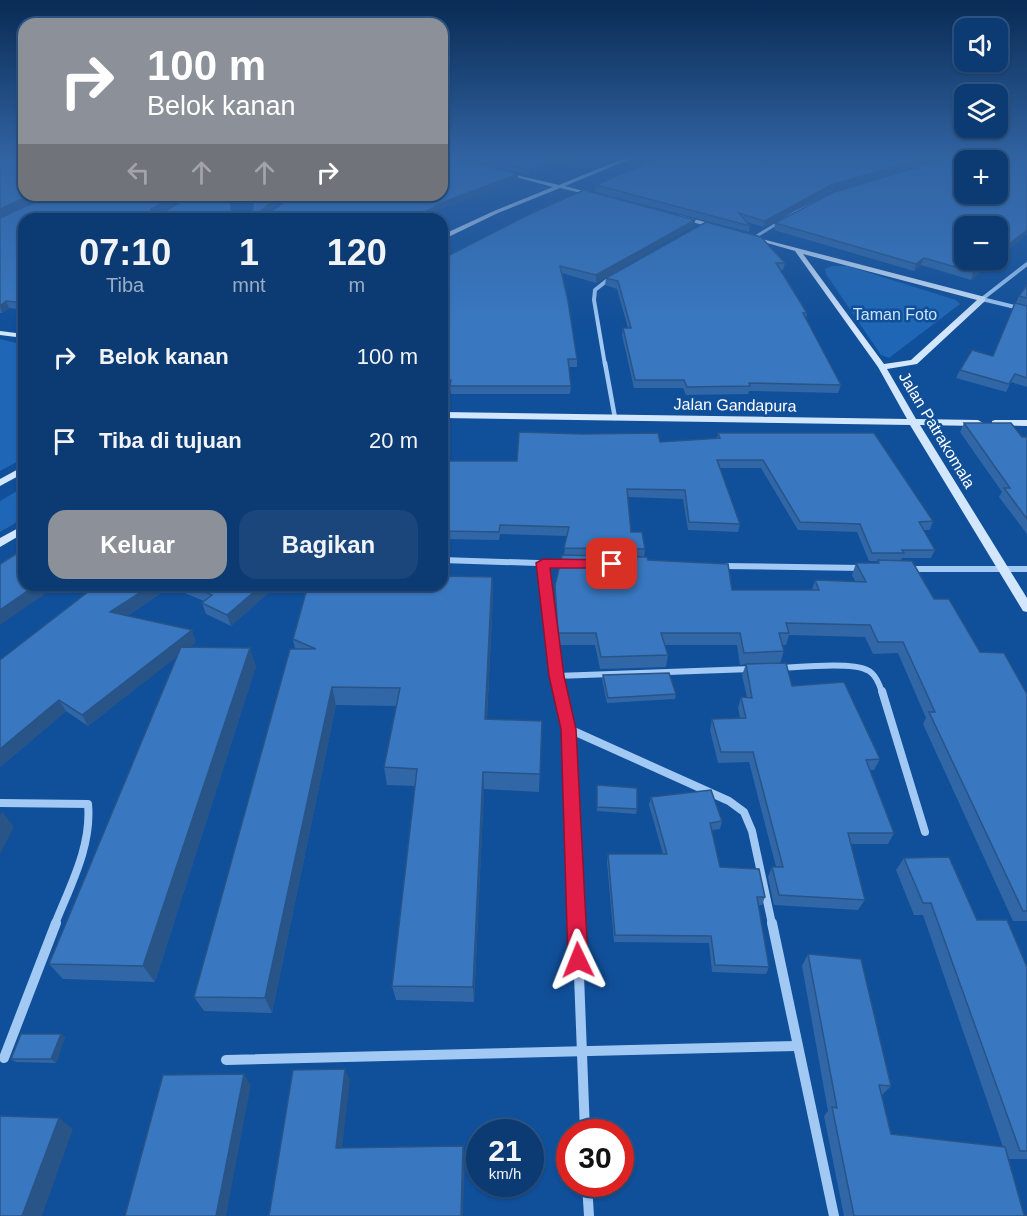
<!DOCTYPE html>
<html lang="id">
<meta charset="utf-8">
<style>
:root{--surface:#0c3b73;--page:#1a467b;--text:#f1f3f6;--muted:#9aadc4;--line:#2c5585;--accent:#8c9099}
body{margin:0;font-family:Helvetica,sans-serif;background:var(--page);color:var(--text);height:100vh;display:flex;flex-direction:column;font-size:22px;white-space:nowrap}
*{box-sizing:border-box;margin:0}
p{font-size:20px;color:var(--muted)}
.icon{flex:none;width:33px;height:33px;fill:none;stroke:currentColor;stroke-width:2;stroke-linecap:round;stroke-linejoin:round}
.map{position:relative;flex:1;overflow:hidden}
.details{position:absolute;left:18px;top:213px;width:430px;height:378px;display:flex;flex-direction:column;background:var(--surface);border-radius:18px;box-shadow:0 2px 4px #0004,0 0 0 2px var(--line)}
.details>*{flex:none}
.banner{position:absolute;left:18px;top:18px;width:430px;height:183px;border-radius:18px;box-shadow:0 2px 4px #0004,0 0 0 2px var(--line);background:#8c9099;color:#fff;overflow:hidden}
.fabs{position:absolute;left:954px;top:18px;display:grid;gap:12px}
.fabs a{display:grid;place-items:center;width:54px;height:54px;border-radius:12px;background:var(--surface);box-shadow:0 2px 4px #0004,0 0 0 2px var(--line);font-size:30px}
.speed{position:absolute;left:466px;top:1119px;display:flex;gap:12px;font-size:30px;font-weight:700;text-align:center}
.speed>*{display:grid;place-content:center;width:78px;height:78px;border-radius:50%;background:var(--surface);box-shadow:0 2px 4px #0004,0 0 0 2px var(--line);line-height:1}
.speed small{font-size:15px;font-weight:400}
.speed .limit{border:9px solid #d22;background:#fff;color:#111}
.pin{position:absolute;display:grid;place-items:center;width:51px;height:51px;color:#fff;margin:-26px;border-radius:12px;box-shadow:0 3px 9px #0006}
.me{position:absolute;width:66px;margin:-33px;rotate:358deg;stroke-linejoin:round;filter:drop-shadow(0 0 4px #0008)}
.turn{display:flex;align-items:center;gap:21px;height:126px;padding:0 30px;font-size:27px}
.turn .icon{width:78px;height:78px;stroke-width:2.5}
.turn b{display:block;font-size:42px;line-height:51px}
.lanes{display:flex;align-items:center;height:57px;padding:0 30px;background:#0003;justify-content:center;gap:30px;direction:ltr}
.lanes .off{opacity:.35}
.eta{display:flex;justify-content:space-evenly;align-items:center;height:102px;text-align:center}
.eta b{font-size:36px;font-weight:600;line-height:42px}
.cta{display:flex;gap:12px;margin-top:auto;padding:12px 30px}
.cta a{flex:1;height:69px;border-radius:18px;background:var(--accent);color:#fff;font-size:24px;font-weight:600;line-height:69px;text-align:center}
.cta a+a{background:var(--page);color:var(--text)}
ul{padding:0;list-style:none}
li{display:flex;align-items:center;gap:18px;height:84px;padding:0 30px}
li div{flex:1}
li b{display:block;font-size:22px}
li em{font-style:normal}
.map>svg:first-child{display:block}
.green{fill:#1f67b6}
.lines{fill:none;stroke-linecap:round;stroke-linejoin:round}
.street-far5{stroke:#a2c9f4;stroke-width:3}
.street-far4{stroke:#a2c9f4;stroke-width:4}
.street-far3{stroke:#a2c9f4;stroke-width:4.5}
.street-far2{stroke:#a2c9f4;stroke-width:6}
.street-far1{stroke:#a2c9f4;stroke-width:8}
.street{stroke:#a2c9f4;stroke-width:10}
.secondary{fill:#d2e6fd;fill-rule:evenodd}
.wall{fill:#3167a6;fill-rule:evenodd}
.shaded-wall{fill:#285487}
.building{fill:#3978c1;stroke:#285487;stroke-width:1.5;fill-rule:evenodd}
.route{fill:#e11d48;stroke:#92132f;stroke-width:1.5}
.labels{text-anchor:middle;dominant-baseline:central;stroke-width:5;stroke-linejoin:round;paint-order:stroke}
.far-park-label{font-size:16px;fill:#cae3fe;stroke:#104f99}
.far-street-label{font-size:16px;fill:#fff;stroke:#104f99}
</style>
<div class="map">
<svg width="1027" height="1216" viewBox="0 0 1027 1216">
<rect width="100%" height="100%" fill="#104f99"/>
<g class="green">
<polygon points="832,266 847,266 956,300 960,304 889,358 881,355 826,274 825,269"/>
<polygon points="0,339 24,345 24,458 0,471"/>
<polygon points="24,487 24,518 0,532 0,501"/>
</g>
<g class="lines">
<polyline class="street-far5" points="755,237 796,212 827,197"/>
<g class="street-far4">
<polyline points="982,299 1027,264"/>
<polyline points="982,299 1027,310"/>
<polyline points="605,365 594,300 595,290 610,278"/>
</g>
<polyline class="street-far3" points="605,363 615,418"/>
<g class="street-far2">
<polyline points="442,560 568,564"/>
<polyline points="543,563 556,676 751,669"/>
<polyline points="722,566 862,568"/>
<polyline points="908,569 1027,569"/>
<path d="M782 668C801 667 852 662 867 670 875 673 880 685 882 693"/>
<polyline points="556,676 560,693"/>
</g>
<g class="street-far1">
<polyline points="560,691 569,729 577,924"/>
<polyline points="882,691 925,832"/>
<polyline points="569,729 729,801 744,812 752,831 772,924"/>
<path d="M0 803 88 804C92 846 70 886 55 924"/>
</g>
<g class="street">
<polyline points="577,923 585,1132"/>
<polyline points="772,923 834,1216"/>
<polyline points="4,1058 56,923"/>
<polyline points="226,1060 797,1046"/>
<polyline points="587,1184 589,1216"/>
</g>
<g class="secondary">
<polygon points="625,158 633,158 565,186 598,195 598,197 560,188 498,213 442,240 442,235 494,211 553,187 500,173 500,171 559,185"/>
<polygon points="679,215 720,226 721,227 718,229 677,218"/>
<path d="M747 235 985 297V301L917 364 887 369 916 419 978 420 983 423 978 426 920 425 1027 598V612L1023 611 910 425 442 418V412L907 419 878 367 795 251 747 237ZM803 254 977 300 911 360 884 364Z"/>
<polygon points="0,331 24,334 24,338 0,335"/>
<polygon points="995,420 1027,420 1027,426 992,425 992,421"/>
<polygon points="24,466 24,473 0,486 0,479"/>
<polygon points="24,525 24,533 0,547 0,538"/>
</g>
</g>
<g class="wall">
<polygon points="460,158 570,158 529,175"/>
<polygon points="658,158 943,158 830,192 764,227 747,222 750,226 749,232 595,192 596,185"/>
<path d="M949 158H1027V234L998 258V226H964V260H995L971 280 921 265 914 271 774 230 775 223 834 192ZM964 160H998V194H964Z"/>
<polygon points="50,195 192,195 153,216 233,219 24,219 24,310 9,308 2,313 0,313 0,218"/>
<polygon points="695,220 694,226 596,283 562,273 577,359 577,367 568,367 571,386 570,394 451,394 450,388 442,388 442,259"/>
<polygon points="785,263 783,270 780,270 807,313 806,319 841,385 838,393 749,391 748,394 686,395 683,388 634,388 622,335 623,328 628,328 617,289 605,285 606,278"/>
<polygon points="1027,285 1027,387 1011,382 1006,392 956,378 960,370 993,356 1019,296"/>
<polygon points="964,423 1022,437 1027,437 1027,534 999,497 1002,492 960,432"/>
<path d="M718 433 933 521 930 530H923L935 550 931 558H902L901 561 980 652 1027 694V921H1013L923 724 926 718 898 653 873 654 865 637 789 635 786 645H782L784 651 780 663 792 686 880 759 874 770H870L894 833 888 844H851L865 900 858 910 774 905 768 877 772 867H776L749 762 718 763 710 730 712 719 740 718 738 708 741 697H747L742 675 746 664 740 665 737 645H665L668 655 666 667 600 669 595 645H558L555 598V586L564 555 567 536 500 534 499 540 442 539V461H517L660 442 717 439ZM720 468H761L798 530 857 532 869 561H878L877 563H856L852 575 855 581 815 580 812 590H732L648 560 644 557 645 549 631 532 628 497 683 499 688 530 738 532 740 524Z"/>
<polygon points="492,577 493,595 487,719 542,721 539,792 484,789 474,1002 396,1000 392,986 415,786 387,785 384,767 396,706 336,705 272,1013 204,1011 194,997 295,649 293,639"/>
<polygon points="97,585 277,585 231,626 206,614 202,603 204,601 170,587 127,616 196,642 189,647 256,666 155,982 63,979 49,964 177,656 88,726 66,711 0,767 0,660"/>
<polygon points="603,675 676,694 675,699 607,703 602,680"/>
<polygon points="597,785 637,809 636,814 597,811"/>
<polygon points="651,797 722,821 720,829 712,830 720,867 765,897 762,905 758,905 769,967 766,974 712,972 709,943 614,942 607,862 608,854 663,854 649,805"/>
<polygon points="904,858 977,920 1027,967 1027,1159 1008,1159 1024,1215 1027,1216 844,1216 824,1116 828,1111 802,966 808,954 891,1086 882,1095 891,1134 1003,1147 923,915 914,915 896,870"/>
<polygon points="61,1034 65,1037 56,1063 16,1062 11,1059"/>
</g>
<g class="shaded-wall">
<polygon points="557,158 570,158 529,175 529,170"/>
<polygon points="925,158 943,158 830,192 764,227 765,221 831,185"/>
<polygon points="518,174 518,180 446,207 423,219 411,219 446,201"/>
<polygon points="31,195 47,195 0,217 0,209"/>
<polygon points="179,195 192,195 153,216 150,215 151,209"/>
<polygon points="282,195 291,195 262,216 260,215 261,210"/>
<polygon points="695,220 694,226 596,283 596,275"/>
<polygon points="1027,230 1027,234 998,258 998,253"/>
<polygon points="924,258 921,265 914,271 916,264"/>
<polygon points="990,260 995,260 971,280 973,272"/>
<polygon points="6,301 9,308 2,313 0,306"/>
<polygon points="492,577 493,595 486,736 485,719"/>
<polygon points="36,585 58,585 0,625 0,610"/>
<polygon points="152,585 170,585 170,587 116,623 110,612"/>
<polygon points="262,585 277,585 231,626 227,615"/>
<polygon points="192,630 196,642 88,726 82,715"/>
<polygon points="250,648 256,666 155,982 143,966"/>
<polygon points="332,687 336,705 272,1013 265,998"/>
<polygon points="59,700 66,711 0,767 0,749"/>
<polygon points="483,772 484,789 474,1002 473,987"/>
<polygon points="2,811 14,827 0,854 0,815"/>
<polygon points="61,1034 65,1037 56,1063 51,1059"/>
<polygon points="345,1069 350,1080 341,1157 336,1148"/>
<polygon points="244,1074 251,1085 226,1216 216,1216"/>
<polygon points="59,1118 73,1129 42,1216 22,1216"/>
<polygon points="463,1146 465,1155 463,1216 461,1216"/>
</g>
<g class="building">
<polygon points="0,158 24,158 24,195 31,195 0,209"/>
<polygon points="442,158 455,158 518,174 446,201 411,219 252,219 254,195 282,195 261,210 260,215 265,216 295,195 442,195"/>
<polygon points="482,158 557,158 529,170"/>
<polygon points="658,158 925,158 831,185 765,221 739,213 750,226 596,185"/>
<path d="M949 158H1027V230L998 253V226H964V260H990L973 272 924 258 916 264 775 223 834 192ZM964 160H998V194H964Z"/>
<polygon points="584,190 695,220 596,275 560,266 568,301 577,359 568,359 571,386 450,386 451,380 442,380 442,259 530,214"/>
<polygon points="50,195 179,195 151,209 150,215 155,216 195,195 230,195 232,219 24,219 24,303 6,301 0,306 0,218"/>
<polygon points="706,222 761,237 785,263 776,263 807,313 803,313 841,385 749,383 750,386 687,387 684,380 635,380 623,328 631,328 618,281 606,278"/>
<polygon points="1027,285 1027,298 1019,296"/>
<polygon points="1015,303 1027,306 1027,378 1015,374 1009,384 960,370 972,350 993,356"/>
<polygon points="964,423 1011,423 1022,437 1027,437 1027,519 1004,488 1010,488"/>
<polygon points="519,432 583,434 658,433 660,442 720,438 718,433 874,433 933,521 919,522 935,550 902,550 904,553 872,553 860,524 800,522 763,460 717,460 740,524 689,522 685,490 627,489 631,532 642,532 645,549 564,548 569,527 500,525 499,532 442,531 442,461 517,461"/>
<polygon points="24,549 24,585 36,585 0,610 0,564"/>
<polygon points="562,555 647,557 648,560 728,564 732,590 819,590 815,580 866,582 856,563 879,563 878,560 912,561 934,599 949,599 980,652 1004,653 1027,694 1027,911 1023,911 929,712 935,712 903,642 878,642 870,625 786,623 789,633 779,633 784,651 744,653 740,633 661,633 668,655 601,657 596,633 558,633 555,586"/>
<polygon points="442,576 492,577 485,719 542,721 540,774 483,772 473,987 392,986 417,769 384,767 400,688 332,687 265,998 194,997 290,649 316,649 293,639 308,585 442,585"/>
<polygon points="97,585 152,585 110,612 192,630 82,715 59,700 0,749 0,660"/>
<polygon points="188,585 262,585 227,615 202,603 212,595"/>
<polygon points="181,647 250,648 143,966 49,964"/>
<polygon points="786,663 792,686 844,682 880,759 866,760 894,833 848,833 865,900 779,895 772,867 783,867 753,752 721,752 712,719 746,718 741,697 752,698 746,664"/>
<polygon points="669,673 676,694 608,698 603,675"/>
<polygon points="597,785 637,788 637,809 597,807"/>
<polygon points="711,790 722,821 710,823 720,867 759,869 765,897 757,897 769,967 715,965 711,936 615,935 608,854 667,854 651,797"/>
<polygon points="949,857 977,920 1007,920 1027,967 1027,1151 1020,1151 931,903 923,903 904,858"/>
<polygon points="808,954 861,959 891,1086 879,1085 891,1134 1005,1147 1024,1215 1027,1215 1027,1216 854,1216 832,1107 837,1108"/>
<polygon points="21,1034 61,1034 51,1059 11,1059"/>
<polygon points="345,1069 336,1148 463,1146 461,1216 269,1216 293,1070"/>
<polygon points="244,1074 216,1216 125,1216 163,1075"/>
<polygon points="0,1116 59,1118 22,1216 0,1216"/>
</g>
<linearGradient id="sky" x2="0" y2="1"><stop stop-color="#092b54"/><stop offset="0.48" stop-color="#3163a2"/><stop offset="1" stop-color="#3163a2" stop-opacity="0"/></linearGradient>
<rect width="1027" height="328" fill="url(#sky)"/>
<polygon class="route" points="543,559 612,560 619,564 612,568 550,568 564,676 576,729 588,960 585,967 578,970 571,967 568,960 561,729 549,676 536,563"/>
<g class="labels">
<g class="far-park-label">
<text x="895" y="314">Taman Foto</text>
</g>
<g class="far-street-label">
<text transform="translate(735 405) rotate(1)">Jalan Gandapura</text>
<text transform="translate(937 430) rotate(59)">Jalan Patrakomala</text>
</g>
</g>
</svg>
<div class="fabs">
<a><svg class="icon" aria-label="sound" viewBox="0 0 24 24"><path d="M4 9h4l5-4v14l-5-4H4zM17 9q2 3 0 6"/></svg></a>
<a><svg class="icon" aria-label="layers" viewBox="0 0 24 24"><path d="M12 4l9 5-9 5-9-5zM3 14l9 5 9-5"/></svg></a>
<a>+</a>
<a>−</a>
</div>
<div class="speed"><div>21<small>km/h</small></div><div class="limit">30</div></div>
<div class="pin" style="left:612px;top:564px;background:#d93025"><svg class="icon" aria-label="arrive" viewBox="0 0 24 24"><path d="M6 21V4h12l-3 4 3 4H6"/></svg></div>
<svg class="me" style="left:578px;top:960px" viewBox="-20 -20 40 40"><path d="M0-17L14 15 0 8-14 15z" fill="#e11d48" stroke="#fff" stroke-width="4"/></svg>
<div class="banner">
<div class="turn"><svg class="icon" aria-label="right" viewBox="0 0 24 24"><path d="M7 20v-9h11M14 6l5 5-5 5"/></svg><div><b>100 m</b>Belok kanan</div></div>
<div class="lanes"><svg class="icon off" aria-label="left" viewBox="0 0 24 24"><path d="M17 20v-9H6M10 6l-5 5 5 5"/></svg><svg class="icon off" aria-label="ahead" viewBox="0 0 24 24"><path d="M12 20V5M6 11l6-6 6 6"/></svg><svg class="icon off" aria-label="ahead" viewBox="0 0 24 24"><path d="M12 20V5M6 11l6-6 6 6"/></svg><svg class="icon" aria-label="right" viewBox="0 0 24 24"><path d="M7 20v-9h11M14 6l5 5-5 5"/></svg></div>
</div>
<section class="details">
<div class="eta">
<div><b>07:10</b><p>Tiba</p></div>
<div><b>1</b><p>mnt</p></div>
<div><b>120</b><p>m</p></div>
</div>
<ul>
<li><svg class="icon" aria-label="right" viewBox="0 0 24 24"><path d="M7 20v-9h11M14 6l5 5-5 5"/></svg><div><b>Belok kanan</b></div><em>100 m</em></li>
<li><svg class="icon" aria-label="arrive" viewBox="0 0 24 24"><path d="M6 21V4h12l-3 4 3 4H6"/></svg><div><b>Tiba di tujuan</b></div><em>20 m</em></li>
</ul>
<div class="cta"><a>Keluar</a><a>Bagikan</a></div>
</section>
</div>
